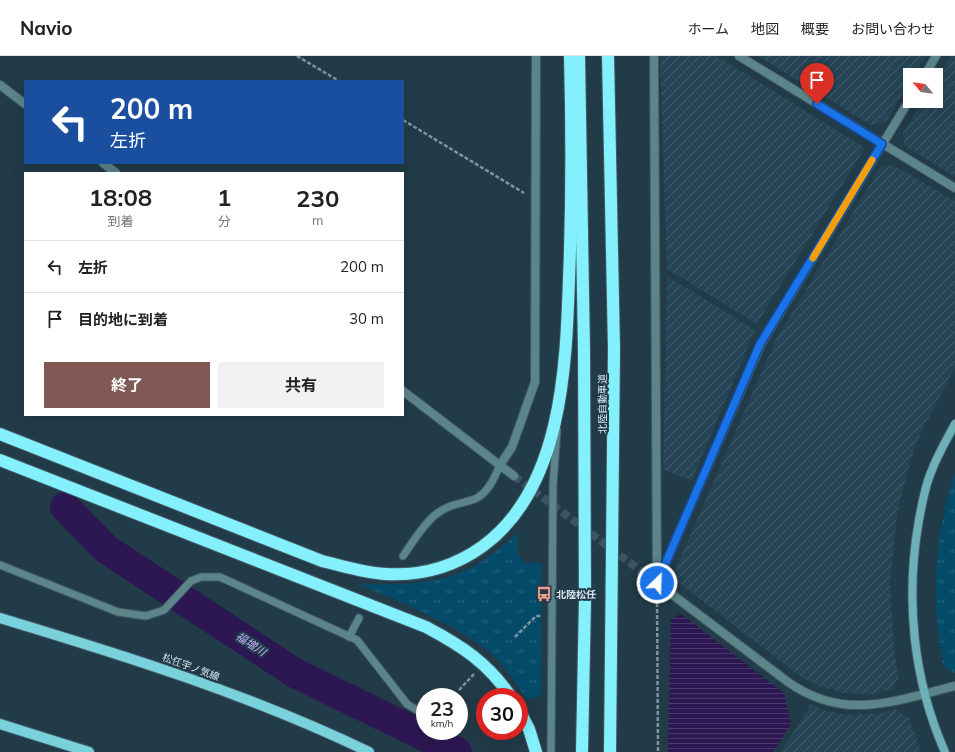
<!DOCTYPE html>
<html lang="ja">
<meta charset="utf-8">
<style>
:root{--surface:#fff;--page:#f2f2f2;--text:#222;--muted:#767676;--line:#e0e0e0;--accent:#815954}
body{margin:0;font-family:Mulish,"Noto Sans JP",sans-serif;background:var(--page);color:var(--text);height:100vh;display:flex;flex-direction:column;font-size:15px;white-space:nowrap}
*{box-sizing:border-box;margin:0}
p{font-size:13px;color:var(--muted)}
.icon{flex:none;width:22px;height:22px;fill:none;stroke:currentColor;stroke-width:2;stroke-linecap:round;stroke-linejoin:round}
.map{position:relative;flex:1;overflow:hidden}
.side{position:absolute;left:24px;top:116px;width:380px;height:244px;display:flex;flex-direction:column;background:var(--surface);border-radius:0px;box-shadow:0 4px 16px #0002}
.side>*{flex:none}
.hud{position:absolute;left:24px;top:24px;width:380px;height:84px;border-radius:0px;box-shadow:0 4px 16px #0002;background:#1a4fa0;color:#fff;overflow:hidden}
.needle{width:26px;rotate:299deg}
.buttons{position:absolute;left:903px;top:12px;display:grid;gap:8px}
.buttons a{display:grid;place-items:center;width:40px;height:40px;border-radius:0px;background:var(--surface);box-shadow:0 4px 16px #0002;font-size:20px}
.speed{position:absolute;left:416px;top:632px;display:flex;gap:8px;font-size:20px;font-weight:700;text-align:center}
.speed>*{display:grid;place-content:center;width:52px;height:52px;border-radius:50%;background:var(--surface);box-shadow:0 4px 16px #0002;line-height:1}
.speed small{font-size:10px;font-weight:400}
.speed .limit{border:6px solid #d22;background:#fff;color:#111}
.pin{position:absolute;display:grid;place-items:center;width:34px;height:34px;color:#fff;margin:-41px -17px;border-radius:50% 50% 50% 0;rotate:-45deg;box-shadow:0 0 4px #0007}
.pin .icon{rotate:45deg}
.me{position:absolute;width:44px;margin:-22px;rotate:24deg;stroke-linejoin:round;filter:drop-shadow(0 0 3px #0008)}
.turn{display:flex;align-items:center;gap:14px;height:84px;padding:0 20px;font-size:18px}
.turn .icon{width:52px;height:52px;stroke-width:2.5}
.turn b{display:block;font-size:28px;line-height:34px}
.eta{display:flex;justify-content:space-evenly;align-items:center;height:68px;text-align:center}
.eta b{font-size:24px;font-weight:700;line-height:28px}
.cta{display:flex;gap:8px;margin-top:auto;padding:8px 20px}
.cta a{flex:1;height:46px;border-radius:0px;background:var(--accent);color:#fff;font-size:16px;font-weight:700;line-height:46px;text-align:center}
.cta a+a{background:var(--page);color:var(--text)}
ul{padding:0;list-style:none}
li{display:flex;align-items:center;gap:12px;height:52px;padding:0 20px;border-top:1px solid var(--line)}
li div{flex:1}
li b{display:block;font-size:15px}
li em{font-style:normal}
header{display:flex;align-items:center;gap:24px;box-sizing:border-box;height:56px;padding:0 20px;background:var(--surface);border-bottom:1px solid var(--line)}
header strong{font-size:19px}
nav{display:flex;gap:22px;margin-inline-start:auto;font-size:14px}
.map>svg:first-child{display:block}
.industrial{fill:url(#industrial-furrows)}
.grass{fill:url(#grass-tufts)}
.water{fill:url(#water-rules)}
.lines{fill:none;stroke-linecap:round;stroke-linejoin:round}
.river{stroke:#2d1752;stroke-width:30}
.street-tunnel{stroke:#3d5461;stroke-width:8;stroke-dasharray:8 4;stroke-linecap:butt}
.lane-casing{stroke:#425966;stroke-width:9}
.street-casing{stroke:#425966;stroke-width:10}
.secondary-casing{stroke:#425966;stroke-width:10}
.primary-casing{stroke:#425966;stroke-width:12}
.highway-casing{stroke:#425966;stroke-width:14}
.path{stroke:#81949f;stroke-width:2.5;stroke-dasharray:4 2;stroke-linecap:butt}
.lane{stroke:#5c8589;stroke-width:7}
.street{stroke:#5c8589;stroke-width:8}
.secondary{stroke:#6db0b7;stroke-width:8}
.primary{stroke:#79d2db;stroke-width:10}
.highway{stroke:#83f0fb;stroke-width:12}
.route-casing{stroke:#114b97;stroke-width:10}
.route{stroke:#1a73e8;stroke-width:7}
.slow{stroke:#f59e0b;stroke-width:7}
.labels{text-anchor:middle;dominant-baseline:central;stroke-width:4;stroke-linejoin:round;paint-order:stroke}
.street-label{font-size:10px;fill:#d5e3ec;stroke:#223b48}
.poi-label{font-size:10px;font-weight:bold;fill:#d5e3ec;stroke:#223b48;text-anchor:start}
.water-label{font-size:11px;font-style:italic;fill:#c4b1fb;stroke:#223b48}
</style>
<header>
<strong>Navio</strong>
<nav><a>ホーム</a><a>地図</a><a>概要</a><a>お問い合わせ</a></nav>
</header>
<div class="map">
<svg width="955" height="696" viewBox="0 0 955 696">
<defs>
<pattern id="industrial-furrows" width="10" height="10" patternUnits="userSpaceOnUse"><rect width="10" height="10" fill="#254456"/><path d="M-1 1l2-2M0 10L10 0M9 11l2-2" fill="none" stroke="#445f6e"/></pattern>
<pattern id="grass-tufts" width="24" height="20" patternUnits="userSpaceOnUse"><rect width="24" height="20" fill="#044b69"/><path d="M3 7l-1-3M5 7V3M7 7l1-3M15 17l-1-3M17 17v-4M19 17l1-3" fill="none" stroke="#28657f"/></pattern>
<pattern id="water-rules" width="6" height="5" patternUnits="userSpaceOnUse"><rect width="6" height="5" fill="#2d1752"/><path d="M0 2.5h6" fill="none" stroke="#4b396b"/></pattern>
</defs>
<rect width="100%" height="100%" fill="#223b48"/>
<g class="industrial">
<polygon points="660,0 717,0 865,92 757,268 667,213"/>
<polygon points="758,0 926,0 914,19 910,19 910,25 886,66 871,69"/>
<polygon points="951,0 955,0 955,121 904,89 903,77 923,45 936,45 936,24"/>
<polygon points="893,109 955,145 955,311 925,369 915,391 902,435 897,459 890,527 894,595 899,620 893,633 871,638 843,637 817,630 797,618 679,527 675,514 775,285 880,112"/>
<polygon points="667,220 755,274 692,424 663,414"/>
<polygon points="811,648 822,654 847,659 881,657 895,653 909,662 921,696 781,696"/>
</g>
<g class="grass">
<path d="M955 416V617H954L943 610C931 545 934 479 955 416Z"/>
<path d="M519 476 517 497 524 507H542L541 639 527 644C518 631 510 617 500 606 471 574 399 545 358 528 428 530 466 527 519 476Z"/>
</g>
<polygon class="water" points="681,558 784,637 791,668 773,696 668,696 671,563"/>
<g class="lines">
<polyline class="river" points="65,451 106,493 295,617 457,696"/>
<polyline class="street-tunnel" points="514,420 657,527"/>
<g class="lane-casing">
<g id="lane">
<path d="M403 500C413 486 422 470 435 459 448 448 461 448 475 443 488 437 495 421 500 409"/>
<polyline points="0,509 118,556 146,560 164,554 191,525 201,521 220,521 357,584 407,648 425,659"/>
<polyline points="349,581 359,562"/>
<polyline points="551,696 553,429 557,374"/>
</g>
</g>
<g class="street-casing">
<g id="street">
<polyline points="654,0 657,524"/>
<polyline points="739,0 955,132"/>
<polyline points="925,19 936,0"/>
<polyline points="0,29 25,48"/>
<polyline points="103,107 116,117"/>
<polyline points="403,335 514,420"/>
<polyline points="500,409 512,391 535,326 536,0"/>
<polyline points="657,527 761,288 910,43"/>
<path d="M657 527 788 626C845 666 894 645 955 630"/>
</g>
</g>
<g class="secondary-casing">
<path id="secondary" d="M945 696C913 624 905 542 919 464 922 448 925 429 932 414 938 398 947 383 955 368"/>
</g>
<g class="primary-casing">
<g id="primary">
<path d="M0 562C126 600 251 639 369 696"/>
<polyline points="0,668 89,696"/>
</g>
</g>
<g class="highway-casing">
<g id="highway">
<polyline points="579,0 584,294 585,543 582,696"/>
<polyline points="608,0 614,293 610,696"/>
<path d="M0 378 322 505C343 510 365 517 386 518 421 520 454 511 483 490 562 432 566 312 569 223 572 148 572 74 570 0"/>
<path d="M0 404 426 571C462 590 488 607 511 641"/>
<polyline points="519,654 529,673 536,696"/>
</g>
</g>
<g class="path">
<polyline points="297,0 339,25"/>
<polyline points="403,64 524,137"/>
<polyline points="657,541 658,696"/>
<polyline points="515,581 536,560 542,560"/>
<polyline points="459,634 474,618"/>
</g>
<use href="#lane" class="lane"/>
<use href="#street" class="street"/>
<use href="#secondary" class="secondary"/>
<use href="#primary" class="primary"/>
<use href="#highway" class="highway"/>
</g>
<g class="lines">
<g class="route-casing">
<polyline id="route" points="657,527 760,288 882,88 817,48"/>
</g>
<use href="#route" class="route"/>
<polyline class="slow" points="813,202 872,104"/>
</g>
<defs>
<g id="bus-bare" transform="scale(1.2)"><path d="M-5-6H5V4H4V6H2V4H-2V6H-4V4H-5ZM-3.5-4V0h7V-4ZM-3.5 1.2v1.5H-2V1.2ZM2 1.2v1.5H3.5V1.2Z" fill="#f59c91" stroke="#223b48" stroke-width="2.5" paint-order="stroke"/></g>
</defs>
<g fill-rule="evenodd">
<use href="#bus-bare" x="544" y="538"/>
</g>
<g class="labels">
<g class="street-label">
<text transform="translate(602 348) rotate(-90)">北陸自動車道</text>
<text transform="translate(191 611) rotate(20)">松任宇ノ気線</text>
</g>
<g class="poi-label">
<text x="556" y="538">北陸松任</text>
</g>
<g class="water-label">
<text transform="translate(251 588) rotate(33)">福増川</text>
</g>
</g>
</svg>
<div class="buttons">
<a><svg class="needle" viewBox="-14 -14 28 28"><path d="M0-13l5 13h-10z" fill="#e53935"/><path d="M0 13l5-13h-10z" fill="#767676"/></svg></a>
</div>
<div class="speed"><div>23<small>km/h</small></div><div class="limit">30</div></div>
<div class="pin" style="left:817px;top:48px;background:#d93025"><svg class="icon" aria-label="arrive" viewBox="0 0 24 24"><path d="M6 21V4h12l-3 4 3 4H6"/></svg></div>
<svg class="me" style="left:657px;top:527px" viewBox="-20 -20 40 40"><circle r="17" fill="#1a73e8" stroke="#fff" stroke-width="3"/><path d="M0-11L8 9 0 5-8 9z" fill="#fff"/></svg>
<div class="hud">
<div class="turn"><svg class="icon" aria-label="left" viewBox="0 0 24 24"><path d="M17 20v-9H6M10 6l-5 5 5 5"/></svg><div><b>200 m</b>左折</div></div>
</div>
<section class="side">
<div class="eta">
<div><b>18:08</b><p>到着</p></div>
<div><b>1</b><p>分</p></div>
<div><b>230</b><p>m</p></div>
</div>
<ul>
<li><svg class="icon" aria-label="left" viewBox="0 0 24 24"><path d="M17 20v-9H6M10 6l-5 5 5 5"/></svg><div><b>左折</b></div><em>200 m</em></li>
<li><svg class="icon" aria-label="arrive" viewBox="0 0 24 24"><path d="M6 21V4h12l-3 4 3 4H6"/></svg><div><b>目的地に到着</b></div><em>30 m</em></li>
</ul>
<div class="cta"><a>終了</a><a>共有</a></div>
</section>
</div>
